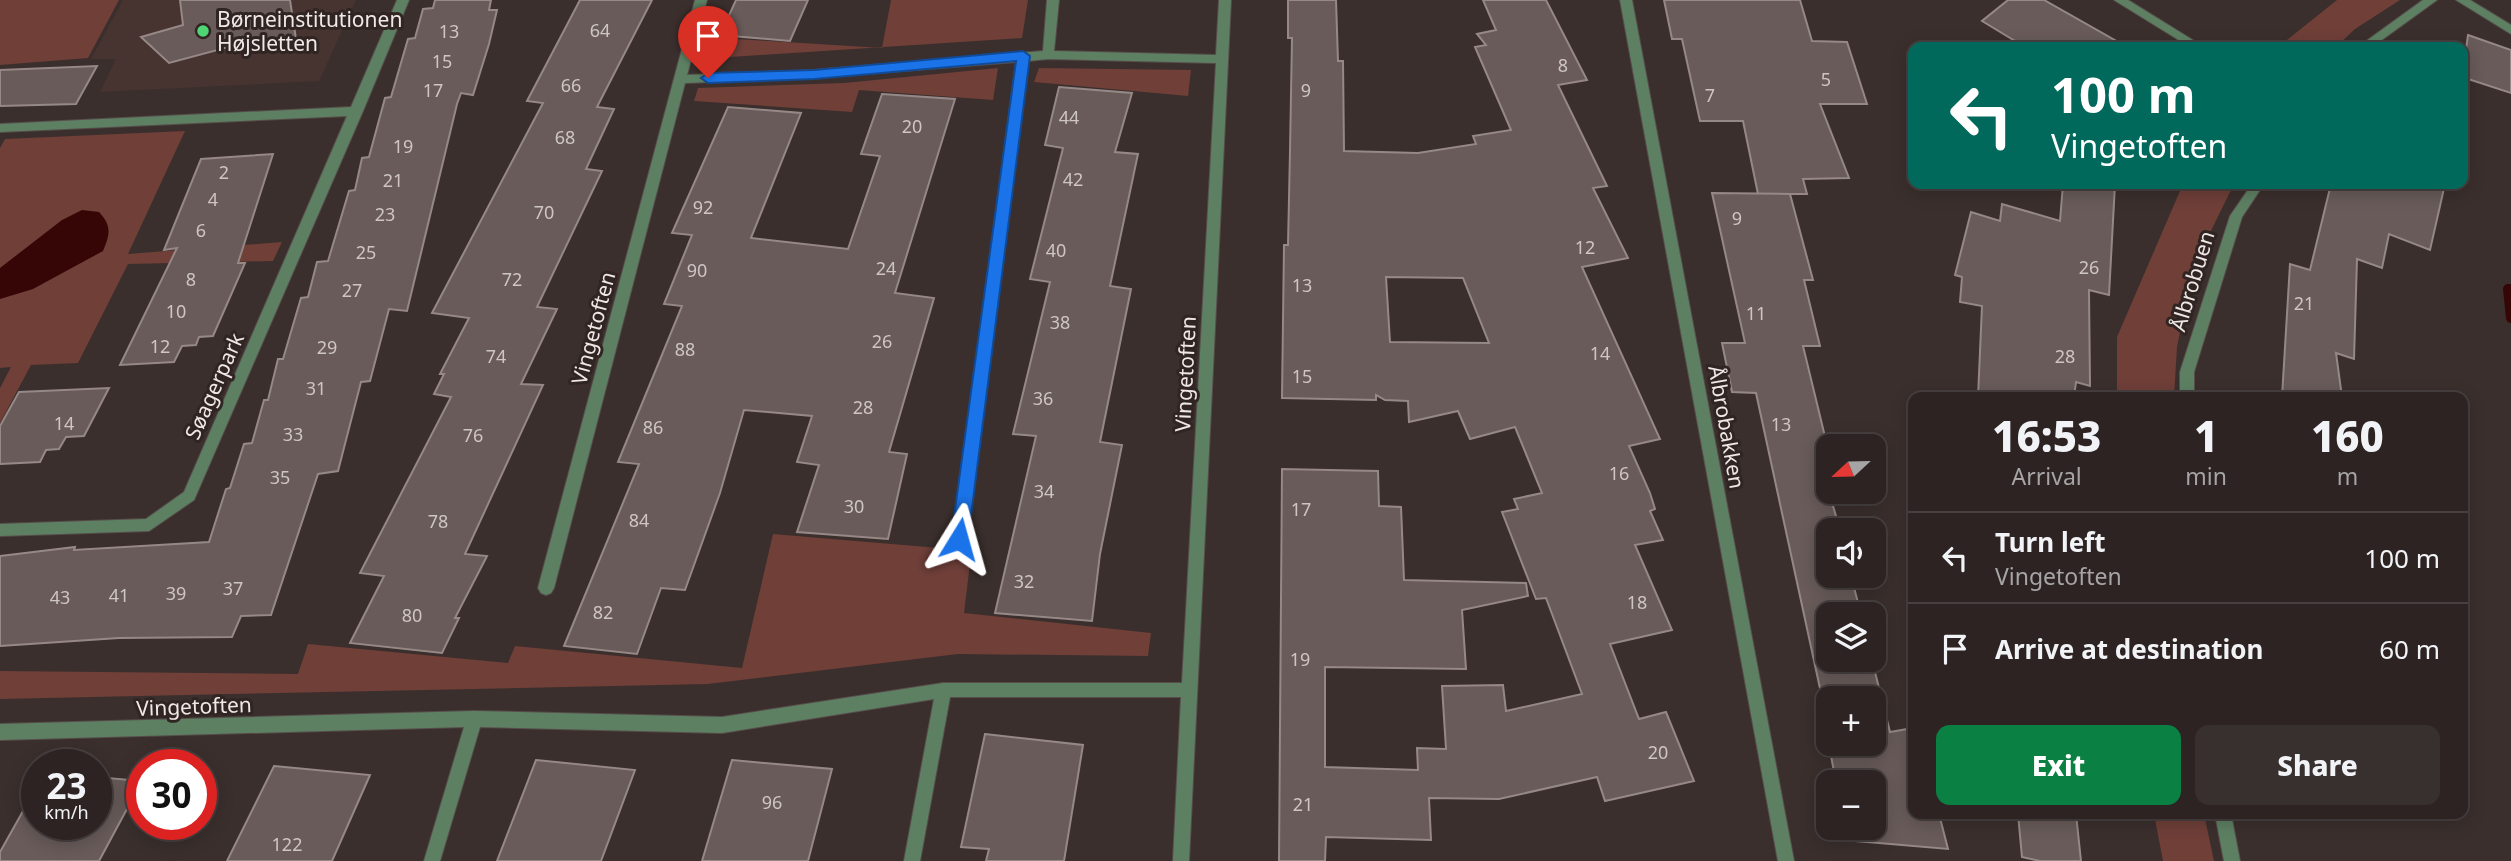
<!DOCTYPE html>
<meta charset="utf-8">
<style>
:root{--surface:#2c2322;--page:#382f2f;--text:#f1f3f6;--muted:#a6a4a5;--line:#484040;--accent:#0b8043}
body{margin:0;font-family:"Noto Sans",sans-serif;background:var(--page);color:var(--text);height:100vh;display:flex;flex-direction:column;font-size:26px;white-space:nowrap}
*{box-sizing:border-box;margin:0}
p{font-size:23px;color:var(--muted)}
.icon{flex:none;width:38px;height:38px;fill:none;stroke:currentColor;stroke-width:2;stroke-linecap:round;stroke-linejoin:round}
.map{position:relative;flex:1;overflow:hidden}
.side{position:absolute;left:1908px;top:392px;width:560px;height:427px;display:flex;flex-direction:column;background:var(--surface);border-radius:14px;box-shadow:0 4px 18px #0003,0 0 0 2px var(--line)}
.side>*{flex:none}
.guide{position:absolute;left:1908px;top:42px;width:560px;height:147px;border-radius:14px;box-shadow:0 4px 18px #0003,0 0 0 2px var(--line);background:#00695c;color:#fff;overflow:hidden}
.needle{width:46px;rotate:248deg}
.controls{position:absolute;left:1816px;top:434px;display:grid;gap:14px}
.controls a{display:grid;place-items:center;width:70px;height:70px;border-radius:14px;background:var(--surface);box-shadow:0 4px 18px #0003,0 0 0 2px var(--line);font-size:35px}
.speed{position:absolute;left:21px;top:749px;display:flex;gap:14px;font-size:35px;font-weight:700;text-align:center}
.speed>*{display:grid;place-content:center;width:91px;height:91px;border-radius:50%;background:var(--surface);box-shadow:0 4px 18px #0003,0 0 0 2px var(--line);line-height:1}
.speed small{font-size:18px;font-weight:400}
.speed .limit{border:10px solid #d22;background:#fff;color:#111}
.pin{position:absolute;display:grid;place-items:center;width:60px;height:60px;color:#fff;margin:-72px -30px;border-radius:50% 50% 50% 0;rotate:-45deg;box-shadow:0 0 7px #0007}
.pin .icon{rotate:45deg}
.me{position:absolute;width:77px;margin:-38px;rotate:8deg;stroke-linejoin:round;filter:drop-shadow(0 0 5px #0008)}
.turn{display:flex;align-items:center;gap:24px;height:147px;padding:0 28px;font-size:32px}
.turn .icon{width:91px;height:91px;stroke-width:2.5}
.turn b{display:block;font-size:49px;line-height:60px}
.eta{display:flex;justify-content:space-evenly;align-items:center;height:119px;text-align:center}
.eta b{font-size:42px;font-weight:800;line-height:49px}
.action{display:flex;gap:14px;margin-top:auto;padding:14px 28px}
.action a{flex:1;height:80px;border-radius:14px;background:var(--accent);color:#fff;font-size:28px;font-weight:800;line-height:80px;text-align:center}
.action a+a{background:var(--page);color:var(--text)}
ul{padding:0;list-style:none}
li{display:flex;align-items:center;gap:21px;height:91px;padding:0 28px;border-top:2px solid var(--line)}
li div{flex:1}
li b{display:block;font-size:26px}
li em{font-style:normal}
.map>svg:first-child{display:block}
.built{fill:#473431}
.green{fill:#6f3f38}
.water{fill:#350605}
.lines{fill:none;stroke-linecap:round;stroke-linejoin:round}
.stream{stroke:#350605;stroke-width:10}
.building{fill:#685b59;stroke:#968886;stroke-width:2;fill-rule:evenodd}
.street-casing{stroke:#574d4b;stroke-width:2}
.street{fill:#5d8063;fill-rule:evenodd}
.route{fill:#1a73e8;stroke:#114b97;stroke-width:2}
.poi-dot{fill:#4ed675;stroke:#302523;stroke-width:2.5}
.labels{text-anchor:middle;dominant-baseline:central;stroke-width:6;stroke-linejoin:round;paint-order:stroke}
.number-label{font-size:18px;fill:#cec5c4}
.poi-label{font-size:21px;fill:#f0e8e7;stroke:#302523;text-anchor:start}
.street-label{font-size:21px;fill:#f0e8e7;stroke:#302523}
</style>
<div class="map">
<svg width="2511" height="861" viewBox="0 0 2511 861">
<rect width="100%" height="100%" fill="#3a2f2d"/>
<polygon class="built" points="123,0 356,0 319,81 100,92 116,59 91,59"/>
<g class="green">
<polygon points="0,0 119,0 88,58 0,65"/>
<polygon points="891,0 1028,0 1022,38 700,59 706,37 882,48"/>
<polygon points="2337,0 2400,0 2355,29 2336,47 2278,47"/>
<polygon points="998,68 993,100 859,90 852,112 694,101 698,88 844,83"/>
<polygon points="1039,68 1191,70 1188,96 1034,82"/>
<polygon points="185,131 128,254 282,242 273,261 128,264 78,363 31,365 0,423 0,388 11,367 0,368 0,148 5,139"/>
<polygon points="2183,184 2234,184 2193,267 2177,347 2174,397 2117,397 2117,337"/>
<polygon points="773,534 939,548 971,555 964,613 1151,633 1148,656 958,654 708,684 0,699 0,671 298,674 308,644 508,663 515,646 742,668"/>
<polygon points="2154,814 2204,814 2214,861 2163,861"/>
</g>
<path class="water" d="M82 210 99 212C112 226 110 234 103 251L33 289 0 299V268L62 220Z"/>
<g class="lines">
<polyline class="stream" points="2511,289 2508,289 2511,318"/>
</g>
<g class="building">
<polygon points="180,0 290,0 296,39 261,48 259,39 169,63 141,37 183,25"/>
<polygon points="435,0 491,0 489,10 497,10 489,44 473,95 461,93 457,104 407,311 389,309 370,381 361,382 338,471 318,474 271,615 241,616 232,637 119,638 0,646 0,556 75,547 74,550 209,542 226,489 230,488 244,444 252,443 264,400 268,400 278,359 283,359 301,298 308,297 317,262 328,261 349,191 355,190 362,158 369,157 385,98 391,97 408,39 415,38 423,9 433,8"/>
<polygon points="580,0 652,0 597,107 614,109 586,169 602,171 537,307 557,309 521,384 543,385 465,554 487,556 455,618 459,618 442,653 350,643 384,576 360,573 451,397 434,394 444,374 440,374 469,318 432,313 543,103 527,101"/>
<polygon points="736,0 808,0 790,41 720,35"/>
<path d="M1288 0H1336L1338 61H1343L1344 151 1418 153 1476 144 1473 136 1511 130 1475 47 1486 45 1477 34 1496 30 1483 0H1546L1587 80 1558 85 1607 186 1593 188 1628 258 1582 267 1660 439 1629 446 1650 493 1655 509 1650 511 1663 540 1635 545 1672 630 1610 644 1639 719 1666 712 1694 781 1605 801 1597 777 1499 799 1429 798 1431 840 1326 837 1325 861H1279L1282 469 1378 471 1379 506 1401 507 1404 580 1526 583 1528 596 1462 610 1466 669 1325 667V767L1418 770 1417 748 1446 749 1442 686 1503 685 1506 711 1582 694 1546 598 1536 599 1502 512 1518 509 1514 499 1542 493 1515 427 1470 439 1458 411 1409 422 1408 401 1385 400 1376 395V400L1282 398 1284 245H1288L1290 151 1292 38H1288ZM1386 277 1463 278 1489 343 1390 342Z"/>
<polygon points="1664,0 1800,0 1812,41 1847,42 1867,104 1820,104 1849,178 1803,179 1807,194 1758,194 1743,121 1700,121 1682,39 1672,39"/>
<polygon points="2008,0 2044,0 2127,47 2025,47 1982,21"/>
<polygon points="2468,35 2511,50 2511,93 2462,77"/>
<polygon points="97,66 76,104 0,106 0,70"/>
<polygon points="1059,87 1132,93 1115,152 1138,154 1110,286 1131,289 1100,442 1122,445 1100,554 1092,621 995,613 1036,436 1013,434 1050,282 1030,279 1063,148 1045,145"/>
<polygon points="882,94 955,99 895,293 934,298 889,452 907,454 888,539 797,532 819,465 797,462 812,416 744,410 720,493 685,590 661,588 637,654 564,646 639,464 618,462 682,306 664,304 692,235 672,233 728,107 801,113 751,238 848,249 880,156 861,154"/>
<polygon points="273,154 238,263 245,263 213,336 199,337 196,345 182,346 174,362 120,365 177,248 164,250 201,159"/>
<polygon points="2063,184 2115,184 2109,295 2089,290 2090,386 2076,382 2074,397 1978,397 1982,306 1960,302 1962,277 1955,275 1971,212 2000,221 2002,204 2060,221"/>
<polygon points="2331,184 2445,184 2430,250 2389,234 2382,268 2357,259 2354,359 2336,353 2342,397 2282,397 2290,264 2310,270"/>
<polygon points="1712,193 1790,194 1813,280 1804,280 1820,346 1803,346 1829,453 1829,492 1840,530 1829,530 1829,576 1851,576 1861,614 1829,614 1829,660 1872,660 1890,732 1913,728 1913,814 1939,814 1948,849 1832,839 1832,828 1874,828 1874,782 1836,782 1831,756 1834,756 1832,744 1874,744 1874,698 1829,698 1829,730 1756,393 1732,392 1722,343 1745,343"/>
<polygon points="109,388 84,436 66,437 59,449 46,450 40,462 0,464 0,426 19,392"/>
<polygon points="985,734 1083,745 1064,861 986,861 989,849 961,847"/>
<polygon points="536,760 635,770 601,861 497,861"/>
<polygon points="732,760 832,769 808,861 702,861"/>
<polygon points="274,766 370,775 332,861 227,861"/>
<polygon points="96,777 142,781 99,861 0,861 0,852 37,786 37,824 96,824"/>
<polygon points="2018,814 2076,814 2081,861 2040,861 2022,857"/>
</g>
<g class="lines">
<g class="street-casing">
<g id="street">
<polygon points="397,0 409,0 363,111 194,500 149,531 0,536 0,524 146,519 184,492 347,116 0,132 0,124 351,107"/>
<polygon points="695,0 707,0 687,75 814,70 1043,51 1047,0 1059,0 1054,51 1216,55 1219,0 1231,0 1189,861 1173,861 1181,697 950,697 920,861 904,861 934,699 722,733 480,727 440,861 424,861 464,727 0,740 0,724 474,711 722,717 943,683 1182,683 1216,63 1048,59 1028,61 966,539 964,544 959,546 954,544 952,539 1016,62 814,78 685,83 554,588 551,593 546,595 541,593 538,588"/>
<polygon points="1620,0 1632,0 1794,861 1778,861"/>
<polygon points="2114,0 2128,0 2204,47 2190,47"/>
<polygon points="2423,0 2437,0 2372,47 2358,47"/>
<polygon points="2456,0 2470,0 2511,25 2511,34"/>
<polygon points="2252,184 2264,184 2242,217 2194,372 2194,397 2180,397 2180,372 2230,216"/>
<polygon points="2215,814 2231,814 2240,861 2224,861"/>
</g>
</g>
<use href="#street" class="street"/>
</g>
<polygon class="route" points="1023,51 1030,56 968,539 959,547 951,539 1016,61 814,79 708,83 701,78 708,73 814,70"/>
<circle class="poi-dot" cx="203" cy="31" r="7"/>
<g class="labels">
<g class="number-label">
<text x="600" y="30">64</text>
<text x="449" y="31">13</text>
<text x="442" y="61">15</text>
<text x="1563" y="65">8</text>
<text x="1826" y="79">5</text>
<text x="571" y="85">66</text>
<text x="433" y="90">17</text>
<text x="1306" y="90">9</text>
<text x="1710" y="95">7</text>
<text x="1069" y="117">44</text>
<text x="912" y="126">20</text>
<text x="565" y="137">68</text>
<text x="403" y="146">19</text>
<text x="224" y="172">2</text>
<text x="1073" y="179">42</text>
<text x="393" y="180">21</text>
<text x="213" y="199">4</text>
<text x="703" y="207">92</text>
<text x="544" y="212">70</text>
<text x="385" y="214">23</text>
<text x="1737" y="218">9</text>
<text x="201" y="230">6</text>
<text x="1585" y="247">12</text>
<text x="1056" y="250">40</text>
<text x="366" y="252">25</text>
<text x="2089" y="267">26</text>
<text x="886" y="268">24</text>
<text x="697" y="270">90</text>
<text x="191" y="279">8</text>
<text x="512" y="279">72</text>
<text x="1302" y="285">13</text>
<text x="352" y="290">27</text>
<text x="2304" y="303">21</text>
<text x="176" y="311">10</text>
<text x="1756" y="313">11</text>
<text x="1060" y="322">38</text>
<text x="882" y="341">26</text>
<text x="160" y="346">12</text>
<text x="327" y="347">29</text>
<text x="685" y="349">88</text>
<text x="1600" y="353">14</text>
<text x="496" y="356">74</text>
<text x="2065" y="356">28</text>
<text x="1302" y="376">15</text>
<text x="316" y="388">31</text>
<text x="1043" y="398">36</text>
<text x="863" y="407">28</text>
<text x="64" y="423">14</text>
<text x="1781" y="424">13</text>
<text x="653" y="427">86</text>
<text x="293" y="434">33</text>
<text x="473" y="435">76</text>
<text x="1619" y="473">16</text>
<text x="280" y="477">35</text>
<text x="1044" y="491">34</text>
<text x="854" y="506">30</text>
<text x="1301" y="509">17</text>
<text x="639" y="520">84</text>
<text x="438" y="521">78</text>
<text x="1024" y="581">32</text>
<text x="233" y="588">37</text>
<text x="176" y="593">39</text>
<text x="119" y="595">41</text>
<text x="60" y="597">43</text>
<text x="1637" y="602">18</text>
<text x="603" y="612">82</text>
<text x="412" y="615">80</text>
<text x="1300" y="659">19</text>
<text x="1658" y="752">20</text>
<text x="772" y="802">96</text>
<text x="1303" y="804">21</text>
<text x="287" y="844">122</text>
</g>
<g class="poi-label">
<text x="217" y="19">Børneinstitutionen<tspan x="217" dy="24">Højsletten</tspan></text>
</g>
<g class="street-label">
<text transform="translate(2192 281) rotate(-73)">Ålbrobuen</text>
<text transform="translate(593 328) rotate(-75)">Vingetoften</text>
<text transform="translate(1185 374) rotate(-87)">Vingetoften</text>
<text transform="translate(214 386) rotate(-66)">Søagerpark</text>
<text transform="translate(1727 427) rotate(80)">Ålbrobakken</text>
<text transform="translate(194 706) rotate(-2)">Vingetoften</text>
</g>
</g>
</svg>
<div class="controls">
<a><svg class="needle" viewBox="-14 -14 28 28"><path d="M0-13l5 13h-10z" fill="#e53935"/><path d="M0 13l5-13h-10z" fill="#a6a4a5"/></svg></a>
<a><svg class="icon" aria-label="sound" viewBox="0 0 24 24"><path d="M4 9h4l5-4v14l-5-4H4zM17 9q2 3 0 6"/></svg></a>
<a><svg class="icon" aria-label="layers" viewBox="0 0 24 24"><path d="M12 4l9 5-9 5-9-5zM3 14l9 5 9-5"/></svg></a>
<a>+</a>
<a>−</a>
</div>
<div class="speed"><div>23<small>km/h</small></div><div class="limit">30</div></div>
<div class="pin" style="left:708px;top:78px;background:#d93025"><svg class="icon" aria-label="arrive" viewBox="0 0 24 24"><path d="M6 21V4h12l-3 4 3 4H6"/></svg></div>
<svg class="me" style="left:959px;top:539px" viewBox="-20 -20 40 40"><path d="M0-17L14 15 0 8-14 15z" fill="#1a73e8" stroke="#fff" stroke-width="4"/></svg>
<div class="guide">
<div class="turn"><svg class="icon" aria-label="left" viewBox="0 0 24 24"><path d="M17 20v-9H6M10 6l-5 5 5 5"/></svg><div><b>100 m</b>Vingetoften</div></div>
</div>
<section class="side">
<div class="eta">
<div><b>16:53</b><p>Arrival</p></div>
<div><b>1</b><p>min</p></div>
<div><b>160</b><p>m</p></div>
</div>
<ul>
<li><svg class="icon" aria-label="left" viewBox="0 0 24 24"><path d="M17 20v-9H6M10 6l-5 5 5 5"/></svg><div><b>Turn left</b><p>Vingetoften</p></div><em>100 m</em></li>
<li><svg class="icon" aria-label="arrive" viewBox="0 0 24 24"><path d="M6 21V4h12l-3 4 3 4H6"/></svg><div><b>Arrive at destination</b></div><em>60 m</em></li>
</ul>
<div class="action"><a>Exit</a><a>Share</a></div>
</section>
</div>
